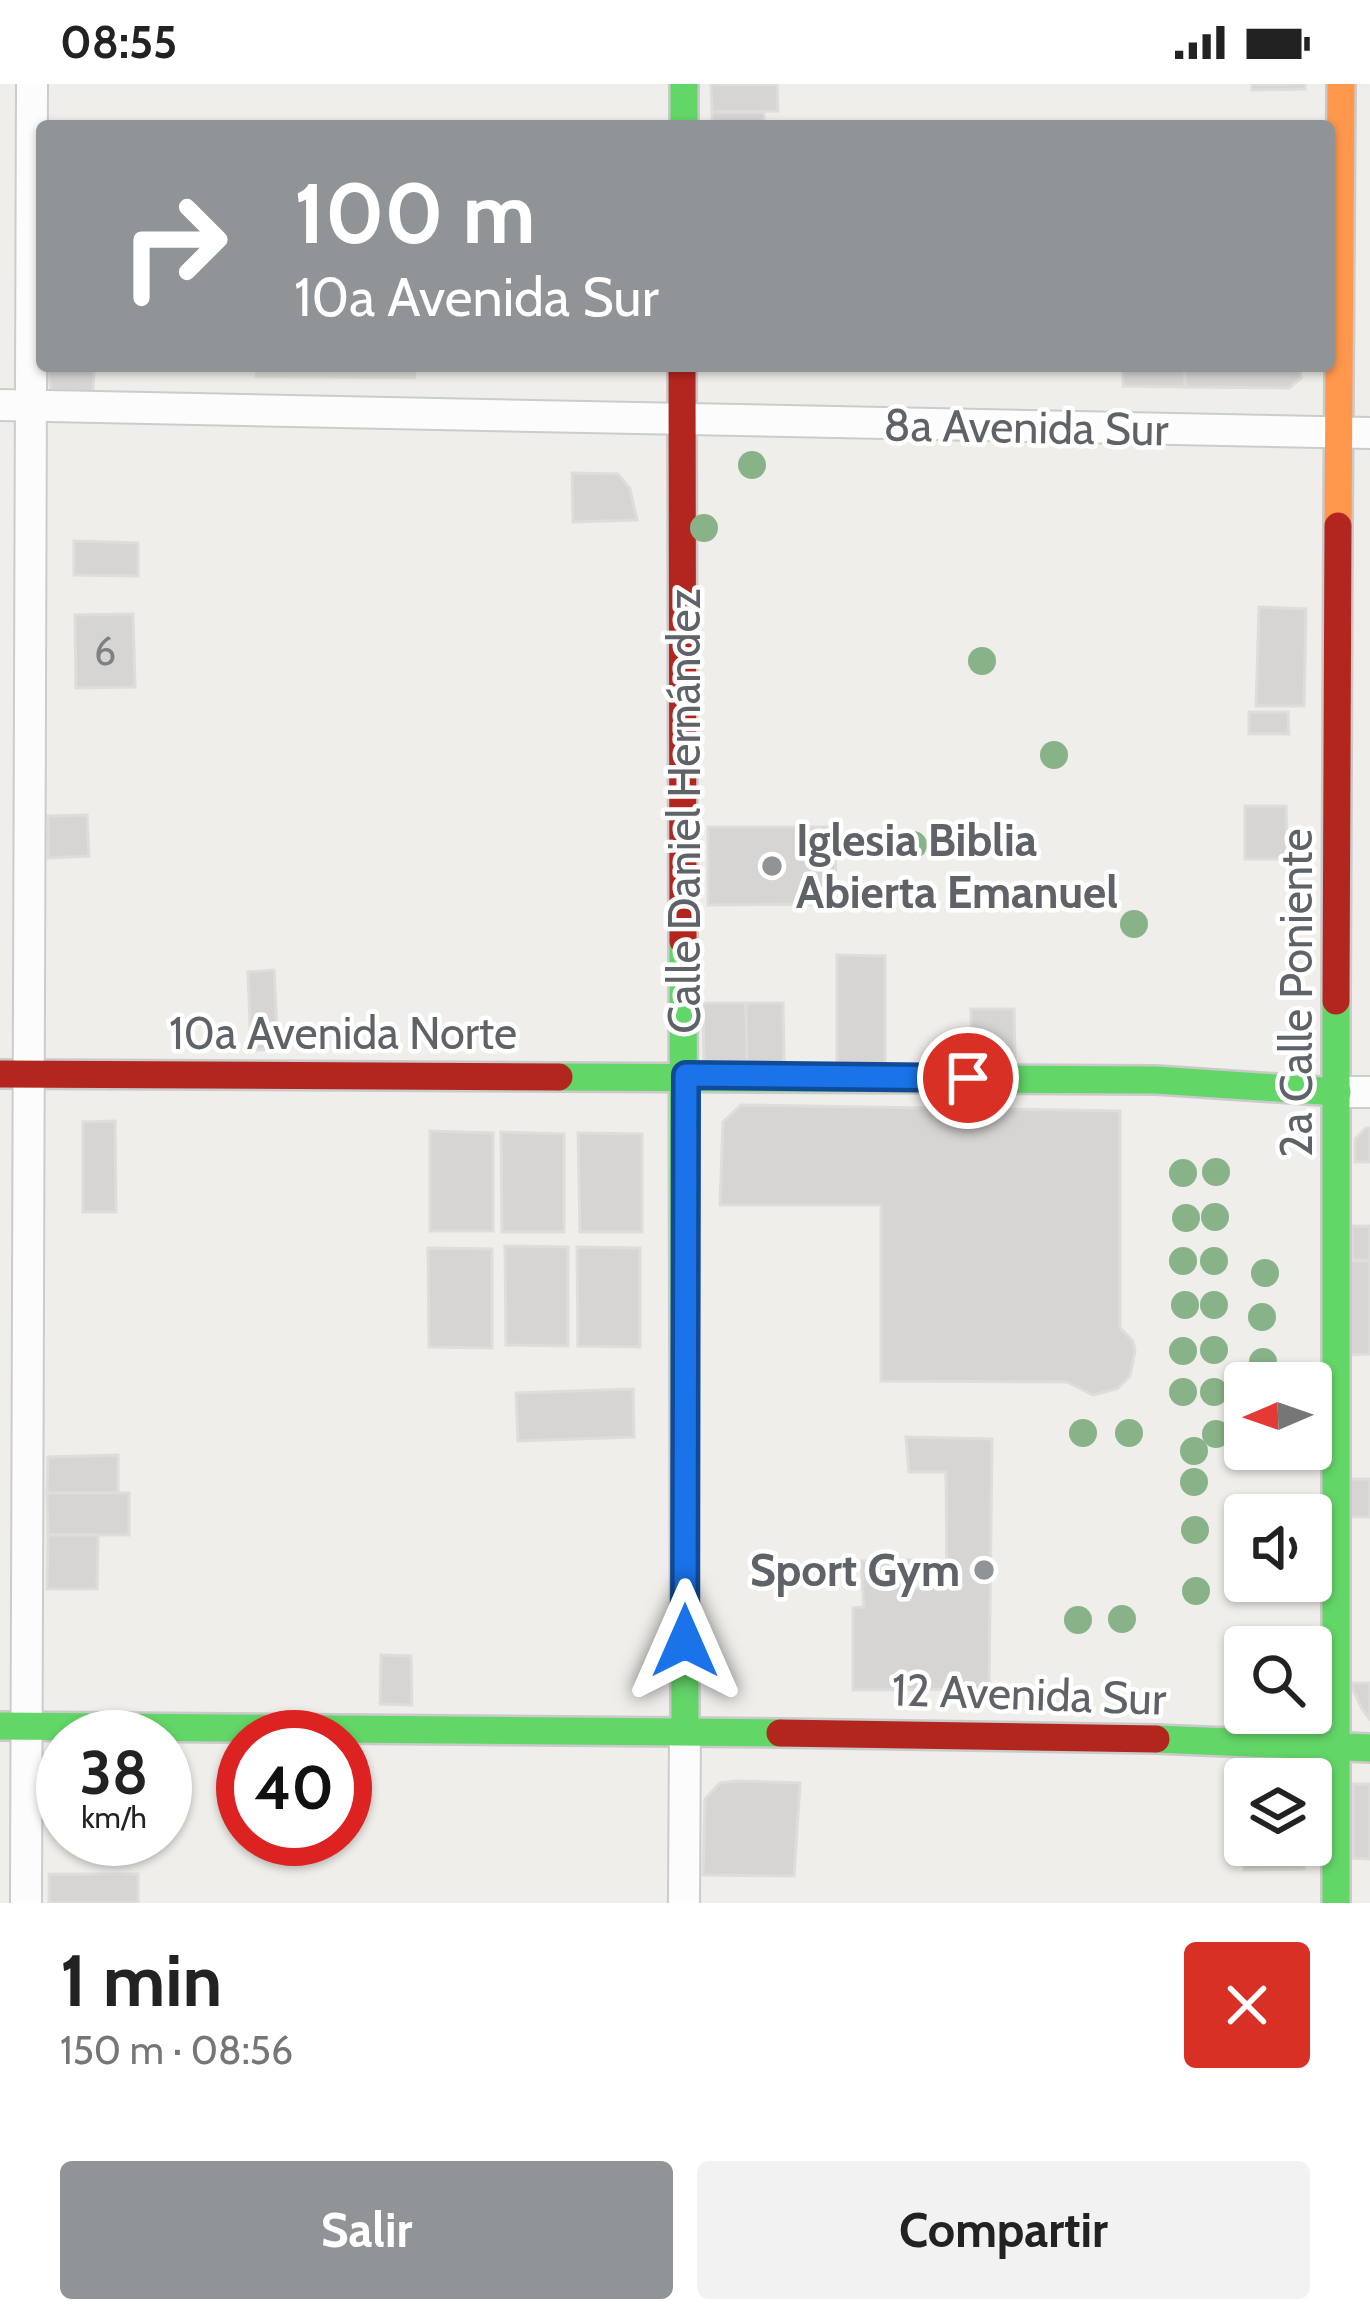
<!DOCTYPE html>
<html lang="es">
<meta charset="utf-8">
<style>
:root{--surface:#fff;--page:#f2f2f2;--text:#222;--muted:#767676;--accent:#919496}
body{margin:0;font-family:Cabin,sans-serif;background:var(--page);color:var(--text);height:100vh;display:flex;flex-direction:column;font-size:45px;white-space:nowrap}
*{box-sizing:border-box;margin:0}
p{font-size:39px;color:var(--muted)}
.icon{flex:none;width:66px;height:66px;fill:none;stroke:currentColor;stroke-width:2;stroke-linecap:round;stroke-linejoin:round}
.map{position:relative;height:1819px;overflow:hidden}
.side{display:flex;flex-direction:column;background:var(--surface);flex:1}
.side>*{flex:none}
.hud{position:absolute;left:36px;top:36px;width:1299px;height:252px;border-radius:12px;box-shadow:0 3px 9px #0004;background:#919496;color:#fff;overflow:hidden}
.needle{width:78px;rotate:268deg}
.tools{position:absolute;left:1224px;top:1278px;display:grid;gap:24px}
.tools a{display:grid;place-items:center;width:108px;height:108px;border-radius:12px;background:var(--surface);box-shadow:0 3px 9px #0004;font-size:60px}
.speed{position:absolute;left:36px;top:1626px;display:flex;gap:24px;font-size:60px;font-weight:700;text-align:center}
.speed>*{display:grid;place-content:center;width:156px;height:156px;border-radius:50%;background:var(--surface);box-shadow:0 3px 9px #0004;line-height:1}
.speed small{font-size:30px;font-weight:400}
.speed .limit{border:18px solid #d22;background:#fff;color:#111}
.pin{position:absolute;display:grid;place-items:center;width:102px;height:102px;color:#fff;margin:-51px;border:6px solid #fff;border-radius:50%;box-shadow:0 3px 12px #0007}
.me{position:absolute;width:132px;margin:-66px;rotate:0deg;stroke-linejoin:round;filter:drop-shadow(0 0 9px #0008)}
.turn{display:flex;align-items:center;gap:42px;height:252px;padding:0 60px;font-size:54px}
.turn .icon{width:156px;height:156px;stroke-width:2.5}
.turn b{display:block;font-size:84px;line-height:102px}
.round{display:grid;place-items:center;flex:none;width:126px;height:126px;border-radius:12px;background:var(--page)}
.summary{display:flex;align-items:center;justify-content:space-between;height:204px;padding:0 60px}
h1{font-size:72px;font-weight:800;line-height:90px}
.button{display:flex;gap:24px;margin-top:auto;padding:24px 60px}
.button a{flex:1;height:138px;border-radius:12px;background:var(--accent);color:#fff;font-size:48px;font-weight:800;line-height:138px;text-align:center}
.button a+a{background:var(--page);color:var(--text)}
.status{display:flex;justify-content:space-between;align-items:center;height:84px;padding:0 60px;background:var(--surface);direction:ltr}
.status svg{height:33px;fill:currentColor}
.map>svg:first-child{display:block}
.education{fill:#e2e0da}
.building{fill:#d6d5d3;stroke:#deddd9;stroke-width:3}
.lines{fill:none;stroke-linecap:round;stroke-linejoin:round}
.street-casing{stroke:#cbcccc;stroke-width:34}
.fast-casing{stroke:#cacacb;stroke-width:32}
.slow-casing{stroke:#cacacb;stroke-width:32}
.jam-casing{stroke:#cacacb;stroke-width:32}
.street{stroke:#fdfcfc;stroke-width:30}
.fast{stroke:#63d668;stroke-width:27}
.slow{stroke:#ff974d;stroke-width:27}
.jam{stroke:#b3261e;stroke-width:27}
.tree{fill:#88b388}
.route-casing{stroke:#114b97;stroke-width:30}
.route{stroke:#1a73e8;stroke-width:21}
.poi-dot{fill:#919496;stroke:#fff;stroke-width:4.5}
.labels{text-anchor:middle;dominant-baseline:central;stroke-width:9;stroke-linejoin:round;paint-order:stroke}
.number-label{font-size:39px;fill:#7e8184}
.street-label{font-size:45px;fill:#5f6368;stroke:#fff}
.poi-label{font-size:45px;font-weight:bold;fill:#5f6368;stroke:#fff;text-anchor:start}
</style>
<div class="status"><b>08:55</b><svg viewBox="0 0 49 12"><path d="M0 12V9h3v3zM5 12V6h3v6zM10 12V3h3v9zM15 12V0h3v12zM26 1h20v11H26zM47 4h2v5h-2z"/></svg></div>
<div class="map">
<svg width="1370" height="1819" viewBox="0 0 1370 1819">
<rect width="100%" height="100%" fill="#efeeea"/>
<polygon class="education" points="255,282 416,282 416,295 255,294"/>
<g class="building">
<polygon points="711,0 777,0 778,27 712,28"/>
<polygon points="1252,0 1305,0 1305,5 1252,6"/>
<rect x="712" y="28" width="52" height="14"/>
<polygon points="47,282 94,282 93,308 51,306"/>
<polygon points="1123,282 1185,282 1185,303 1123,302"/>
<polygon points="1185,282 1300,282 1301,294 1289,304 1185,303"/>
<polygon points="572,389 618,390 630,405 637,436 573,438"/>
<polygon points="74,457 138,459 138,492 74,491"/>
<polygon points="1259,523 1306,525 1304,622 1256,622"/>
<polygon points="133,530 135,603 76,604 75,531"/>
<polygon points="1249,628 1288,628 1289,650 1249,650"/>
<polygon points="1245,722 1286,722 1287,775 1245,775"/>
<polygon points="87,731 89,772 48,774 48,732"/>
<polygon points="708,743 835,743 836,820 708,821"/>
<polygon points="837,871 885,872 885,981 837,981"/>
<polygon points="274,886 278,965 251,966 248,888"/>
<polygon points="703,919 746,919 747,980 704,980"/>
<polygon points="746,919 783,919 784,980 747,980"/>
<polygon points="971,925 1014,925 1015,973 972,974"/>
<polygon points="741,1021 1120,1027 1120,1244 1133,1257 1135,1267 1130,1292 1117,1305 1093,1311 1067,1298 881,1297 881,1121 720,1121 723,1038"/>
<polygon points="115,1037 116,1128 83,1128 83,1038"/>
<polygon points="1366,1044 1370,1044 1370,1078 1355,1078 1355,1055"/>
<polygon points="430,1047 493,1049 493,1147 430,1147"/>
<polygon points="501,1048 564,1050 564,1148 502,1148"/>
<polygon points="578,1049 642,1050 642,1148 580,1148"/>
<rect x="1352" y="1142" width="18" height="34"/>
<polygon points="505,1162 568,1163 568,1262 506,1261"/>
<polygon points="577,1163 640,1164 640,1263 578,1262"/>
<polygon points="428,1164 492,1165 492,1264 429,1263"/>
<polygon points="1342,1177 1370,1177 1370,1270 1343,1271"/>
<polygon points="633,1305 634,1353 518,1357 516,1309"/>
<polygon points="906,1353 992,1355 989,1605 853,1606 853,1524 864,1523 861,1477 912,1476 913,1504 947,1504 946,1388 909,1388"/>
<polygon points="118,1371 118,1409 47,1409 48,1373"/>
<polygon points="1350,1395 1370,1395 1370,1433 1351,1433"/>
<polygon points="47,1409 129,1409 129,1451 48,1451"/>
<polygon points="48,1451 98,1451 97,1505 47,1505"/>
<polygon points="381,1571 411,1572 412,1621 380,1620"/>
<polygon points="1350,1599 1370,1599 1370,1635 1362,1625"/>
<polygon points="1233,1689 1304,1689 1304,1695 1245,1695 1245,1742 1233,1742"/>
<polygon points="737,1697 800,1699 794,1792 703,1791 705,1715 720,1699"/>
<polygon points="1353,1700 1370,1700 1370,1775 1353,1774"/>
<polygon points="1243,1742 1245,1761 1304,1761 1304,1785 1244,1786"/>
<rect x="49" y="1790" width="89" height="29"/>
</g>
<g class="lines">
<g class="street-casing">
<g id="street">
<polyline points="0,321 1370,349"/>
<polyline points="1337,1008 1370,1008"/>
<polyline points="26,1819 32,0"/>
<polyline points="684,1819 685,1645"/>
</g>
</g>
<g class="fast-casing">
<g id="fast">
<polyline points="684,0 684,42"/>
<polyline points="683,857 685,1645"/>
<polyline points="1336,917 1336,1819"/>
<polyline points="559,993 1156,996 1337,1008"/>
<polyline points="0,1642 780,1649"/>
<polyline points="1156,1655 1370,1664"/>
</g>
</g>
<g class="slow-casing">
<polyline id="slow" points="1338,442 1341,0"/>
</g>
<g class="jam-casing">
<g id="jam">
<polyline points="682,282 683,857"/>
<polyline points="1336,917 1338,442"/>
<polyline points="0,990 559,993"/>
<polyline points="780,1649 1156,1655"/>
</g>
</g>
<use href="#street" class="street"/>
<use href="#fast" class="fast"/>
<use href="#slow" class="slow"/>
<use href="#jam" class="jam"/>
</g>
<g class="tree">
<circle cx="752" cy="381" r="14"/>
<circle cx="704" cy="444" r="14"/>
<circle cx="982" cy="577" r="14"/>
<circle cx="1054" cy="671" r="14"/>
<circle cx="913" cy="761" r="14"/>
<circle cx="1134" cy="840" r="14"/>
<circle cx="1216" cy="1088" r="14"/>
<circle cx="1183" cy="1089" r="14"/>
<circle cx="1215" cy="1133" r="14"/>
<circle cx="1186" cy="1134" r="14"/>
<circle cx="1183" cy="1177" r="14"/>
<circle cx="1214" cy="1177" r="14"/>
<circle cx="1265" cy="1189" r="14"/>
<circle cx="1185" cy="1221" r="14"/>
<circle cx="1214" cy="1221" r="14"/>
<circle cx="1262" cy="1233" r="14"/>
<circle cx="1214" cy="1266" r="14"/>
<circle cx="1183" cy="1267" r="14"/>
<circle cx="1263" cy="1278" r="14"/>
<circle cx="1183" cy="1308" r="14"/>
<circle cx="1214" cy="1308" r="14"/>
<circle cx="1083" cy="1349" r="14"/>
<circle cx="1129" cy="1349" r="14"/>
<circle cx="1216" cy="1350" r="14"/>
<circle cx="1194" cy="1367" r="14"/>
<circle cx="1194" cy="1398" r="14"/>
<circle cx="1195" cy="1446" r="14"/>
<circle cx="1196" cy="1507" r="14"/>
<circle cx="1122" cy="1535" r="14"/>
<circle cx="1078" cy="1536" r="14"/>
</g>
<g class="lines">
<g class="route-casing">
<polyline id="route" points="685,1557 686,991 968,994"/>
</g>
<use href="#route" class="route"/>
</g>
<g class="poi-dot">
<circle cx="772" cy="782" r="12"/>
<circle cx="984" cy="1486" r="12"/>
</g>
<g class="labels">
<g class="number-label">
<text x="105" y="567">6</text>
</g>
<g class="street-label">
<text transform="translate(1026 343) rotate(1)">8a Avenida Sur</text>
<text transform="translate(684 727) rotate(-90)">Calle Daniel Hernández</text>
<text transform="translate(1296 909) rotate(-90)">2a Calle Poniente</text>
<text x="343" y="949">10a Avenida Norte</text>
<text transform="translate(1029 1610) rotate(2)">12 Avenida Sur</text>
</g>
<g class="poi-label">
<text x="796" y="756">Iglesia Biblia<tspan x="796" dy="52">Abierta Emanuel</tspan></text>
<text x="960" y="1486" text-anchor="end">Sport Gym</text>
</g>
</g>
</svg>
<div class="tools">
<a><svg class="needle" viewBox="-14 -14 28 28"><path d="M0-13l5 13h-10z" fill="#e53935"/><path d="M0 13l5-13h-10z" fill="#767676"/></svg></a>
<a><svg class="icon" aria-label="sound" viewBox="0 0 24 24"><path d="M4 9h4l5-4v14l-5-4H4zM17 9q2 3 0 6"/></svg></a>
<a><svg class="icon" aria-label="search" viewBox="0 0 24 24"><circle cx="10" cy="10" r="6"/><path d="M15 15l6 6"/></svg></a>
<a><svg class="icon" aria-label="layers" viewBox="0 0 24 24"><path d="M12 4l9 5-9 5-9-5zM3 14l9 5 9-5"/></svg></a>
</div>
<div class="speed"><div>38<small>km/h</small></div><div class="limit">40</div></div>
<div class="pin" style="left:968px;top:994px;background:#d93025"><svg class="icon" aria-label="arrive" viewBox="0 0 24 24"><path d="M6 21V4h12l-3 4 3 4H6"/></svg></div>
<svg class="me" style="left:685px;top:1557px" viewBox="-20 -20 40 40"><path d="M0-17L14 15 0 8-14 15z" fill="#1a73e8" stroke="#fff" stroke-width="4"/></svg>
<div class="hud">
<div class="turn"><svg class="icon" aria-label="right" viewBox="0 0 24 24"><path d="M7 20v-9h11M14 6l5 5-5 5"/></svg><div><b>100 m</b>10a Avenida Sur</div></div>
</div>
</div>
<section class="side">
<div class="summary"><div><h1>1 min</h1><p>150 m · 08:56</p></div><a class="round" style="background:#d93025;color:#fff"><svg class="icon" aria-label="close" viewBox="0 0 24 24"><path d="M6 6l12 12M18 6L6 18"/></svg></a></div>
<div class="button"><a>Salir</a><a>Compartir</a></div>
</section>
